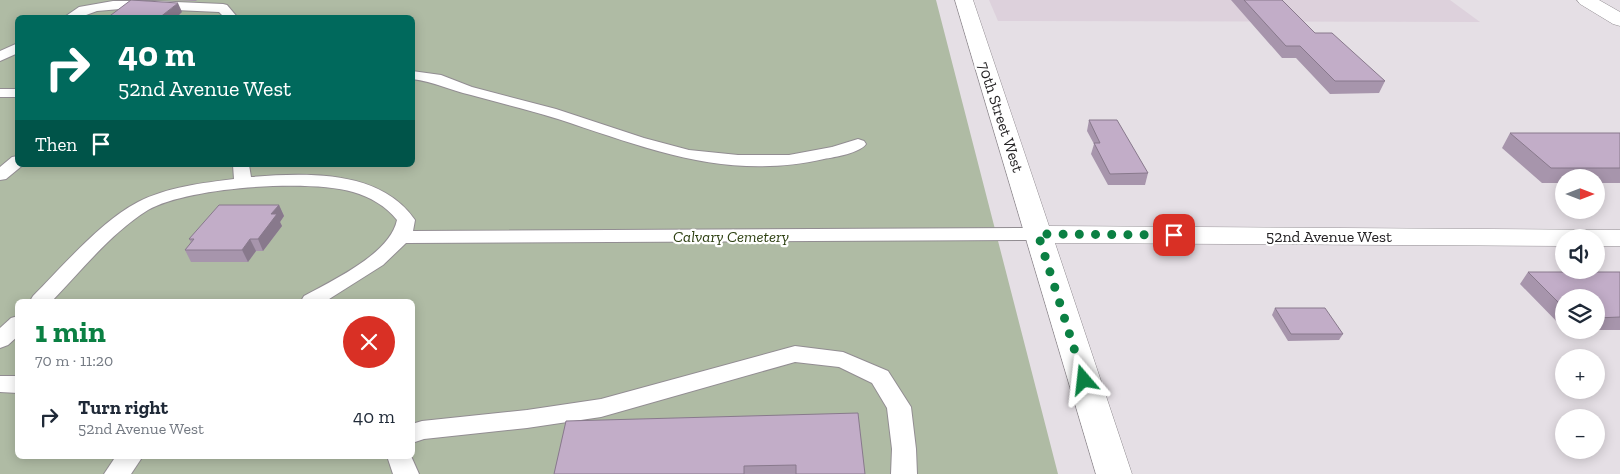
<!DOCTYPE html>
<meta charset="utf-8">
<style>
:root{--surface:#fff;--page:#f2f2f3;--text:#1f2937;--muted:#747a83;--accent:#0b8043}
body{margin:0;font-family:"Zilla Slab",serif;background:var(--page);color:var(--text);height:100vh;display:flex;flex-direction:column;font-size:19px;white-space:nowrap}
*{box-sizing:border-box;margin:0}
p{font-size:16px;color:var(--muted)}
.icon{flex:none;width:28px;height:28px;fill:none;stroke:currentColor;stroke-width:2;stroke-linecap:round;stroke-linejoin:round}
.map{position:relative;flex:1;overflow:hidden}
.side{position:absolute;left:15px;top:299px;width:400px;height:160px;display:flex;flex-direction:column;background:var(--surface);border-radius:8px;box-shadow:0 2px 12px #0003}
.side>*{flex:none}
.hud{position:absolute;left:15px;top:15px;width:400px;height:152px;border-radius:8px;box-shadow:0 2px 12px #0003;background:#00695c;color:#fff;overflow:hidden}
.needle{width:32px;rotate:90deg}
.buttons{position:absolute;left:1555px;top:169px;display:grid;gap:10px}
.buttons a{display:grid;place-items:center;width:50px;height:50px;border-radius:50%;background:var(--surface);box-shadow:0 2px 12px #0003;font-size:25px}
.pin{position:absolute;display:grid;place-items:center;width:42px;height:42px;color:#fff;margin:-21px;border-radius:10px;box-shadow:0 2px 8px #0006}
.me{position:absolute;width:55px;margin:-28px;rotate:343deg;stroke-linejoin:round;filter:drop-shadow(0 0 4px #0008)}
.turn{display:flex;align-items:center;gap:18px;height:105px;padding:0 20px;font-size:22px}
.turn .icon{width:65px;height:65px;stroke-width:2.5}
.turn b{display:block;font-size:35px;line-height:42px}
.then{display:flex;align-items:center;height:48px;padding:0 20px;background:#0003;gap:10px;font-size:19px}
.round{display:grid;place-items:center;flex:none;width:52px;height:52px;border-radius:26px;background:var(--page)}
.overview{display:flex;align-items:center;justify-content:space-between;height:85px;padding:0 20px}
h1{font-size:30px;font-weight:700;line-height:38px;color:var(--accent)}
ul{padding:0;list-style:none}
li{display:flex;align-items:center;gap:15px;height:65px;padding:0 20px}
li div{flex:1}
li b{display:block;font-size:19px}
li em{font-style:normal}
.map>svg:first-child{display:block}
.built{fill:#ddd1dc}
.green{fill:#afbba4;fill-rule:evenodd}
.lines{fill:none;stroke-linecap:round;stroke-linejoin:round}
.lane-casing{stroke:#928d92;stroke-width:2}
.street-casing{stroke:#928d92;stroke-width:1}
.lane{fill:#fff;fill-rule:evenodd}
.street{fill:#fff;fill-rule:evenodd}
.wall{fill:#a795ac}
.shaded-wall{fill:#88798c}
.building{fill:#c2adc8;stroke:#88798c}
.route{stroke:#0b8043;stroke-width:9;stroke-dasharray:0 16.2}
.labels{text-anchor:middle;dominant-baseline:central;stroke-width:4.5;stroke-linejoin:round;paint-order:stroke}
.street-label{font-size:16px;fill:#242224;stroke:#fff}
.park-label{font-size:16px;font-style:italic;fill:#2c3f10;stroke:#fff}
</style>
<div class="map">
<svg width="1620" height="474" viewBox="0 0 1620 474">
<rect width="100%" height="100%" fill="#e5dfe5"/>
<polygon class="built" points="989,0 1450,0 1480,22 998,21"/>
<path class="green" d="M0 0H936L1058 474H0ZM18 18H412V165H18ZM18 301H412V456H18Z"/>
<g class="lines">
<g class="lane-casing">
<g id="lane">
<polygon points="113,1 152,1 223,4 227,5 238,18 225,18 219,12 132,8 97,11 78,18 63,18 79,7"/>
<polygon points="18,43 18,53 0,61 0,51"/>
<path d="M412 71 441 75 472 87 556 109 644 138 689 150 738 155H789L832 147 858 139 864 141 866 144C860 153 835 157 824 159 727 181 649 149 558 119 529 110 500 103 471 95 449 90 435 82 412 79Z"/>
<rect x="0" y="89" width="18" height="8"/>
<polygon points="18,156 18,165 23,165 6,179 0,180 0,167 12,157"/>
<path d="M233 165H249L251 177C306 173 380 169 415 220L413 231 1038 228 1045 230 1047 234 1045 238 1038 240 406 243 383 265 326 301H301L304 296C333 280 390 254 397 220 386 206 370 197 353 192 309 179 188 187 148 210 111 233 82 270 52 301H30L33 296C62 267 101 221 138 202 167 187 202 183 234 179Z"/>
<polygon points="18,316 18,336 8,345 0,348 0,328 11,318"/>
<polygon points="795,346 843,352 888,371 911,407 916,449 917,474 891,474 892,449 887,408 872,383 839,367 795,362 601,417 527,428 424,439 412,443 412,424 422,421 527,410 601,399"/>
<polygon points="0,376 18,376 18,393 0,392"/>
<polygon points="116,456 143,456 131,474 104,474"/>
<polygon points="387,456 411,456 419,474 393,474"/>
</g>
</g>
<g class="street-casing">
<g id="street">
<polygon points="955,0 973,0 1049,226 1620,230 1620,246 1596,246 1596,238 1564,238 1564,246 1055,243 1132,474 1096,474"/>
<polygon points="1577,0 1599,0 1620,12 1620,26 1613,24 1580,4"/>
</g>
</g>
<use href="#lane" class="lane"/>
<use href="#street" class="street"/>
</g>
<g class="wall">
<polygon points="172,0 197,0 196,1"/>
<polygon points="1231,0 1282,0 1315,33 1385,81 1379,93 1330,94 1296,58 1282,58"/>
<polygon points="1089,120 1148,173 1145,185 1108,185 1091,154 1094,144 1087,131"/>
<polygon points="1510,133 1620,133 1620,183 1596,183 1596,178 1564,178 1564,183 1542,183 1502,148"/>
<polygon points="279,205 284,216 280,222 282,226 263,251 256,251 248,262 191,262 185,250 191,242 189,239"/>
<polygon points="1528,272 1620,272 1620,330 1596,330 1596,298 1564,298 1564,329 1520,284"/>
<polygon points="1275,308 1343,334 1339,340 1288,341 1272,315"/>
<polygon points="566,421 865,474 554,474"/>
</g>
<g class="shaded-wall">
<polygon points="178,3 182,12 176,18 159,18"/>
<polygon points="279,205 284,216 280,222 282,226 263,251 258,239 271,214"/>
<polygon points="250,239 256,251 248,262 242,250"/>
</g>
<g class="building">
<polygon points="131,0 178,3 159,18 107,18"/>
<polygon points="1244,0 1282,0 1315,33 1332,33 1385,81 1335,81 1300,46 1286,46"/>
<polygon points="1089,120 1117,120 1148,173 1110,174 1094,143 1100,143"/>
<polygon points="1510,133 1620,133 1620,168 1551,168"/>
<polygon points="219,205 279,205 271,214 277,214 258,239 250,239 242,250 185,250 194,239 189,239"/>
<polygon points="1528,272 1620,272 1620,317 1596,318 1596,298 1564,298 1564,308"/>
<polygon points="1275,308 1325,308 1343,334 1291,334"/>
<polygon points="858,413 865,474 796,474 796,465 744,466 744,474 554,474 566,421"/>
</g>
<g class="lines">
<polyline class="route" points="1084,380 1038,234 1174,235"/>
</g>
<g class="labels">
<g class="street-label">
<text transform="translate(1001 117) rotate(72)">70th Street West</text>
<text x="1329" y="236">52nd Avenue West</text>
</g>
<g class="park-label">
<text x="731" y="236">Calvary Cemetery</text>
</g>
</g>
</svg>
<div class="buttons">
<a><svg class="needle" viewBox="-14 -14 28 28"><path d="M0-13l5 13h-10z" fill="#e53935"/><path d="M0 13l5-13h-10z" fill="#747a83"/></svg></a>
<a><svg class="icon" aria-label="sound" viewBox="0 0 24 24"><path d="M4 9h4l5-4v14l-5-4H4zM17 9q2 3 0 6"/></svg></a>
<a><svg class="icon" aria-label="layers" viewBox="0 0 24 24"><path d="M12 4l9 5-9 5-9-5zM3 14l9 5 9-5"/></svg></a>
<a>+</a>
<a>−</a>
</div>
<div class="pin" style="left:1174px;top:235px;background:#d93025"><svg class="icon" aria-label="arrive" viewBox="0 0 24 24"><path d="M6 21V4h12l-3 4 3 4H6"/></svg></div>
<svg class="me" style="left:1084px;top:380px" viewBox="-20 -20 40 40"><path d="M0-17L14 15 0 8-14 15z" fill="#0b8043" stroke="#fff" stroke-width="4"/></svg>
<div class="hud">
<div class="turn"><svg class="icon" aria-label="right" viewBox="0 0 24 24"><path d="M7 20v-9h11M14 6l5 5-5 5"/></svg><div><b>40 m</b>52nd Avenue West</div></div>
<div class="then">Then<svg class="icon" aria-label="arrive" viewBox="0 0 24 24"><path d="M6 21V4h12l-3 4 3 4H6"/></svg></div>
</div>
<section class="side">
<div class="overview"><div><h1>1 min</h1><p>70 m · 11:20</p></div><a class="round" style="background:#d93025;color:#fff"><svg class="icon" aria-label="close" viewBox="0 0 24 24"><path d="M6 6l12 12M18 6L6 18"/></svg></a></div>
<ul>
<li><svg class="icon" aria-label="right" viewBox="0 0 24 24"><path d="M7 20v-9h11M14 6l5 5-5 5"/></svg><div><b>Turn right</b><p>52nd Avenue West</p></div><em>40 m</em></li>
</ul>
</section>
</div>
